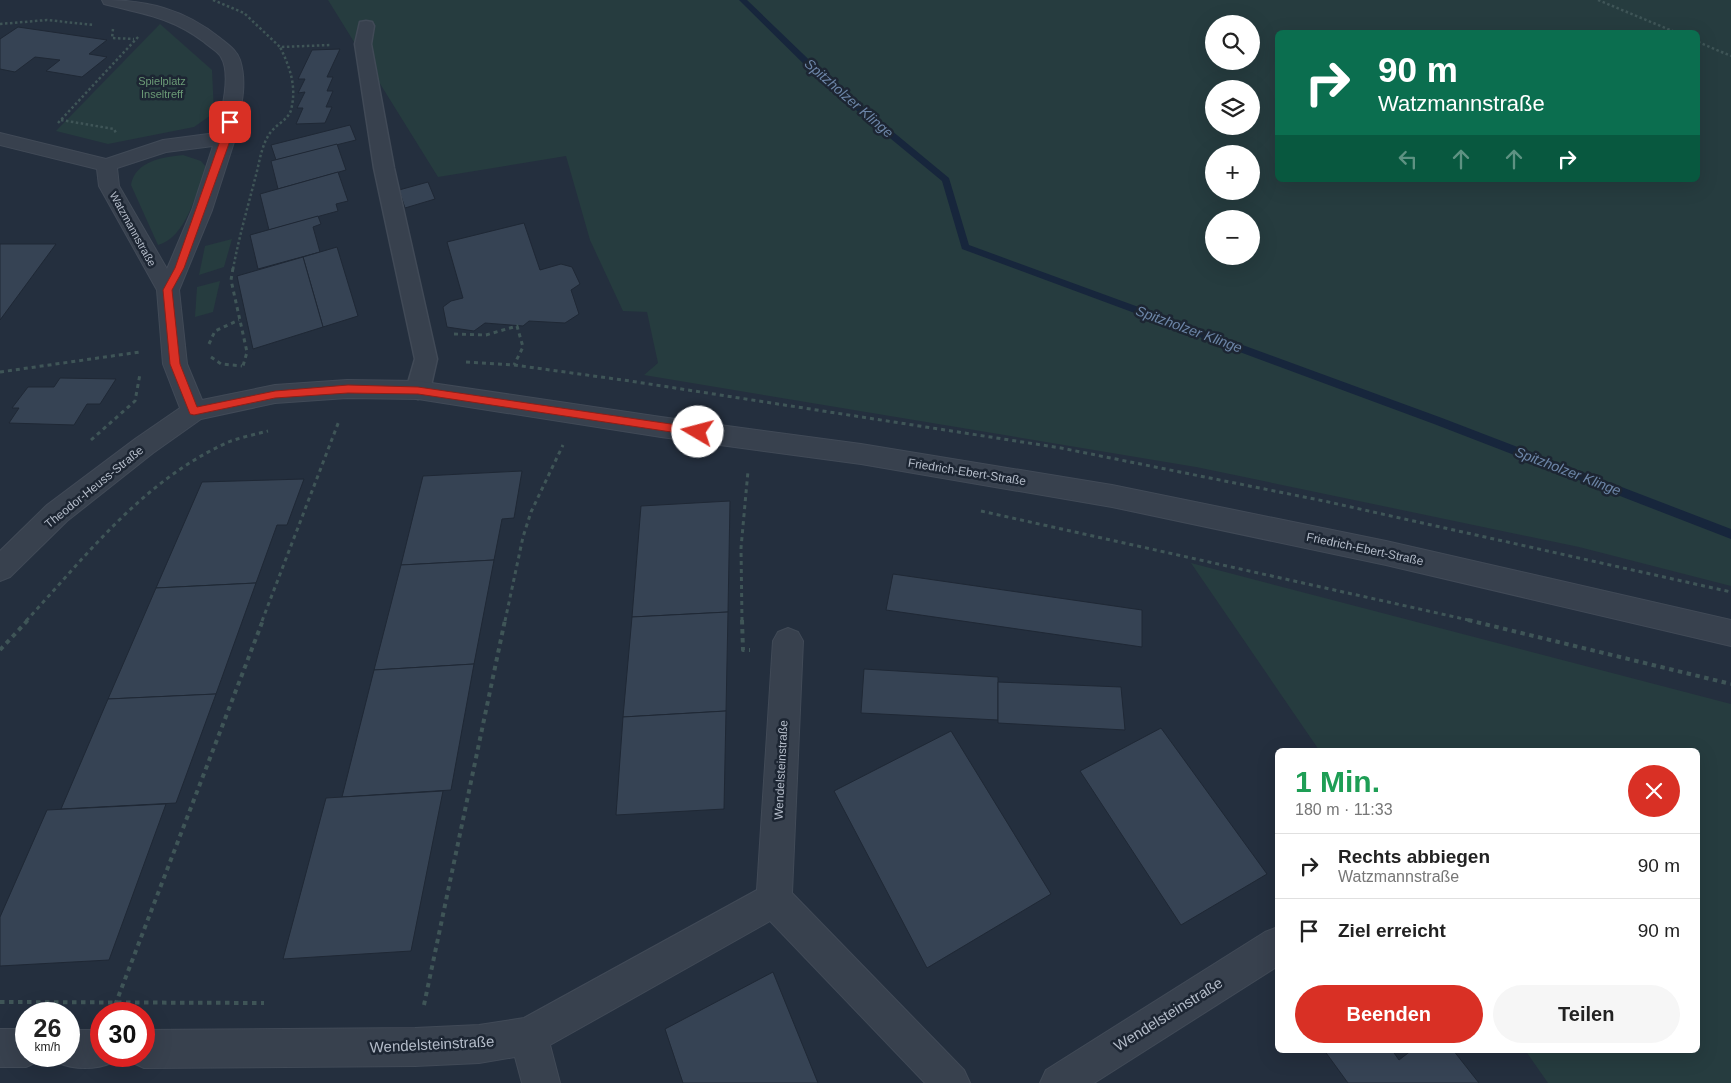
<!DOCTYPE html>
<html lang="de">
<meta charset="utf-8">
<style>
:root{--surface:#fff;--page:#f6f6f6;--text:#222;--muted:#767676;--line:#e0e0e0;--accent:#d93025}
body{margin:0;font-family:Arial,sans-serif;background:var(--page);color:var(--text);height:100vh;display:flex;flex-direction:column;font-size:19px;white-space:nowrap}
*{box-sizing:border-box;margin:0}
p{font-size:16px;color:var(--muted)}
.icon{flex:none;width:28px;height:28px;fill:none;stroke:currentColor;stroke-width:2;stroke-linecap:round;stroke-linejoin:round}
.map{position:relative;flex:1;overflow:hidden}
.drawer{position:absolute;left:1275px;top:748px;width:425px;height:305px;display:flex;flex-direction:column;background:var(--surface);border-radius:8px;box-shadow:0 5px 20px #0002}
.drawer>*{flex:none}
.banner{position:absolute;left:1275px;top:30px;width:425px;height:152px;border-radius:8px;box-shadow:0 5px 20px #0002;background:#0b6e4f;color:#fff;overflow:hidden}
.buttons{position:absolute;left:1205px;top:15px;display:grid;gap:10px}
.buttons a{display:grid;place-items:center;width:55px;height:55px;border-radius:50%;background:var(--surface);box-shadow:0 5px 20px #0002;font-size:25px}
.speed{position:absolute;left:15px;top:1002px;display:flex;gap:10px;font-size:25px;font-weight:700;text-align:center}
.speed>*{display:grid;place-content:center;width:65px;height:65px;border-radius:50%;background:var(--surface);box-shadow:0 5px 20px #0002;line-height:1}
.speed small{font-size:12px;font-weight:400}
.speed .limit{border:8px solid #d22;background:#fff;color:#111}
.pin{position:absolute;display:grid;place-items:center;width:42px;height:42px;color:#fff;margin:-21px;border-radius:10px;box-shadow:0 2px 8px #0006}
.me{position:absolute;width:55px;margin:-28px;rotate:278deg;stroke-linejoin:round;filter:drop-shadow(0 0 4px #0008)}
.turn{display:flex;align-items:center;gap:18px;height:105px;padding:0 20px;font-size:22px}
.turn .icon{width:65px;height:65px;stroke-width:2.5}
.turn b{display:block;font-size:35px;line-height:42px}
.lanes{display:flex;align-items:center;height:48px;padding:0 20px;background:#0003;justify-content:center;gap:25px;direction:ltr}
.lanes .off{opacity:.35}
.round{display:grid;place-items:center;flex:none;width:52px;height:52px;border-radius:26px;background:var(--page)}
.head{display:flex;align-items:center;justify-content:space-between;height:85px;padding:0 20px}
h1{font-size:30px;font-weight:700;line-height:38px;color:#1e9e55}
.button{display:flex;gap:10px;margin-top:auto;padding:10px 20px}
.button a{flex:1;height:58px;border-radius:30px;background:var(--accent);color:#fff;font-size:20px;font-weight:700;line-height:58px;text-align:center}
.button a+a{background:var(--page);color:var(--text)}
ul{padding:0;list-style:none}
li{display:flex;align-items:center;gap:15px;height:65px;padding:0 20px;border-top:1px solid var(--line)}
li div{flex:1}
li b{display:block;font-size:19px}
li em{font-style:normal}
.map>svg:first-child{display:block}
.green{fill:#263c3f;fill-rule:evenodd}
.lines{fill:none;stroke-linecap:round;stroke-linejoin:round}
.stream{fill:#17263c;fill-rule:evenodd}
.building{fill:#364354;stroke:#1f2835}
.service-casing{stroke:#414a57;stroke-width:3}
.minor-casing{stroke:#414a57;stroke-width:2}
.path-far2{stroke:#3f5557;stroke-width:2.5;stroke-dasharray:2.5 2.5;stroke-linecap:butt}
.path-far1{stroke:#3f5557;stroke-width:3;stroke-dasharray:4 4;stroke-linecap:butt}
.path{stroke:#3f5557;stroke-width:4;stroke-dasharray:4.5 4.5;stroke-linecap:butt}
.service{fill:#38414e;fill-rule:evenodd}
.minor{fill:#38414e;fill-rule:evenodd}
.route{fill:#d93025;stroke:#8d1f18}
.labels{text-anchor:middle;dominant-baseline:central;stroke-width:5;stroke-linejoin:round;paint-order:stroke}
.far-park-label{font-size:11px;fill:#6b9a76;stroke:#1d2633}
.far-street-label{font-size:11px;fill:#b4bcc9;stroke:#1d2633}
.street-label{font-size:12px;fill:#b4bcc9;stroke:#1d2633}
.water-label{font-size:14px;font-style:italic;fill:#6d86a8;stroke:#1d2633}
.near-street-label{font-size:15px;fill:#b4bcc9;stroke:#1d2633}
</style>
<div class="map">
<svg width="1731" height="1083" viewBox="0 0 1731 1083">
<rect width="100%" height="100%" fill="#242f3e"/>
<g class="green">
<path d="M328 0H1731V586L1579 547 1196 467 644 375 658 363 647 312 623 311 590 240 566 156 438 177ZM1214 24H1251V61H1214ZM1278 32H1698V180H1278ZM1214 89H1251V126H1214ZM1214 154H1251V191H1214ZM1214 219H1251V256H1214Z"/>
<polygon points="160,24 212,70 214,113 194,127 108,144 56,131"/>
<path d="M183 155 201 161 206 167 205 172C195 196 185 238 158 245L131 185C135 161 163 157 183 155Z"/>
<polygon points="232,239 224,267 199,275 205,246"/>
<polygon points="220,281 213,312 195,317 197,287"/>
<polygon points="1191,563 1731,704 1731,1083 1548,1083 1525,1050 1698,1050 1698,750 1319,750"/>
</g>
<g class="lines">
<polygon class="stream" points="739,0 747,0 828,78 949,178 969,245 1442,418 1731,529 1731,539 1434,424 962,249 942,181 822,82"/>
</g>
<g class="building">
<polygon points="18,27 107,40 89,54 107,57 82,77 46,71 60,60 35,57 15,72 0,69 0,39"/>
<polygon points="340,49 327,77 333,77 327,91 333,91 326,107 332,107 325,123 296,124 303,108 297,108 305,92 298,93 305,79 298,79 312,50"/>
<polygon points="350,125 356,140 276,160 271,145"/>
<polygon points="337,144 346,170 278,189 271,161"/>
<polygon points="338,172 348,201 336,204 338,211 269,230 260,194"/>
<polygon points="428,182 435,199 405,208 399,190"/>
<polygon points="318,216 321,224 313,227 320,252 258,269 250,235"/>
<polygon points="524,223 540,270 561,264 572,267 580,284 571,290 579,314 565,323 529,321 523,326 485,323 474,331 447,327 443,307 451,301 463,298 447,242"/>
<polygon points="0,244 56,244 0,320"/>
<polygon points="337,247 358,316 323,327 303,257"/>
<polygon points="303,257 323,327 253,349 237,276"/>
<polygon points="60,378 116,379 100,404 87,404 74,425 9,423 19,408 12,408 28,387 54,387"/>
<polygon points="522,471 514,518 502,519 494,560 401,565 423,476"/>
<polygon points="304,479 287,525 277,525 256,583 156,588 202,482"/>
<polygon points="730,501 728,612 632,617 641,506"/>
<polygon points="494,560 474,664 374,670 401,565"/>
<polygon points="893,574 1142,610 1142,647 886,610"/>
<polygon points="256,583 216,694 108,699 156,588"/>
<polygon points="728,612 726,711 623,717 632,617"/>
<polygon points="474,664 451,790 342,797 374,670"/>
<polygon points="864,669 998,677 998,720 861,713"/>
<polygon points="998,682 1121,687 1125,730 998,723"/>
<polygon points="216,694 176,803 61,809 108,699"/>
<polygon points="726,711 724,809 616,815 623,717"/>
<polygon points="1161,728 1267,874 1181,925 1080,771"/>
<polygon points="951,731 1051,894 927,968 834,791"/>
<polygon points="443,791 411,951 283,959 326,798"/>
<polygon points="166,804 109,960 0,966 0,917 47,810"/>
<polygon points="773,972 818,1083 683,1083 665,1029"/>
<polygon points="1324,1050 1392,1050 1399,1060 1412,1050 1453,1050 1479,1083 1348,1083"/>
</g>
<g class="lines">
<g class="service-casing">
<polygon id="service" points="366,21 372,22 374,26 371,44 394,168 437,359 430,390 426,396 418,399 410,396 406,390 415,359 374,168 355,44 360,22"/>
</g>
<g class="minor-casing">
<g id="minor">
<path d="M102 0C147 0 184 9 220 38 227 44 237 50 240 60 248 85 240 111 235 136L237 138 234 142 212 210 179 290 187 364 202 400 275 385 347 380 418 381 661 417 861 444 1112 485 1386 541 1731 620V646L1386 565 1112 507 861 464 661 437 418 399 347 398 275 403 201 419 153 453 67 521 10 577 0 581V551L47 505 135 439 180 408 163 364 157 290 99 186 97 169 0 145V133L106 159 163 140 216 133C221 114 232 75 221 57 218 51 209 47 204 42 171 17 143 14 104 4ZM213 146 192 210 167 269 119 186 117 168 166 152Z"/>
<polygon points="788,628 798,632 803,641 792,893 964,1070 970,1083 925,1083 770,921 550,1045 560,1083 522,1083 515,1057 479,1063 415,1066 144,1068 131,1062 128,1056 144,1056 144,1030 415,1028 479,1025 524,1018 757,890 773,641 778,632"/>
<polygon points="1278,927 1278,966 1094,1083 1040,1083 1046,1070 1265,932"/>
<polygon points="0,1029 26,1029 26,1056 41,1056 39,1061 26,1067 0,1067"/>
<path d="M69 1030H101V1056H117L114 1062C95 1070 75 1070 56 1062L53 1056H69Z"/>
</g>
</g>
<g class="path-far2">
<polyline points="213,0 244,13 280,47 331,45"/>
<polyline points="1598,0 1675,32"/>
<polyline points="0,24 47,20 94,25"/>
<polyline points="113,29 112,38 134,39"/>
<polyline points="1698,42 1731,56"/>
<polyline points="61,120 114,129 116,133"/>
<polyline points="58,123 139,36"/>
<path d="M233 269C239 237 248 206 256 175 259 164 261 149 267 138 273 125 288 121 291 110 297 87 290 67 280 47"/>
</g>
<g class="path-far1">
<polyline points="233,268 231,280 247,352 243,366"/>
<polyline points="454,334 486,335 517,326 523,347 514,365"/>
<polyline points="209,344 215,331 239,320"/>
<polyline points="211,357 221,364 242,366"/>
<polyline points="466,362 514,365 630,381 1061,448 1324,501 1731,592"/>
<polyline points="0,372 140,352"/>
<polyline points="91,440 135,401 140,374"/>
<polyline points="981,511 1473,621"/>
<path d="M26 621C88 554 145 478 231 441 243 437 256 434 268 431"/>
<polyline points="262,621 339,421"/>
<polyline points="505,621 523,537 531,512 563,445"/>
<polyline points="742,621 741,548 748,471"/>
</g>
<g class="path">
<polyline points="742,620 743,650 750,650"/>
<polyline points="1468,620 1731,684"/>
<polyline points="0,650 28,620"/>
<polyline points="0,1002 264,1003"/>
<polyline points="424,1005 505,620"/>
<polyline points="112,1013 263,620"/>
</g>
<use href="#service" class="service"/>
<use href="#minor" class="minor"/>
</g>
<polygon class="route" points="227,121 234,122 231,138 184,268 172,290 180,364 197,407 275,391 348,385 418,387 698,428 701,430 703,432 701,435 698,436 418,394 348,393 275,398 194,415 190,414 170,364 163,290 175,268"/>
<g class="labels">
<g class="far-park-label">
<text x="162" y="81">Spielplatz<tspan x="162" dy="13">Inseltreff</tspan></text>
</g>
<g class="far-street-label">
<text transform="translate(133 229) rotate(61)">Watzmannstraße</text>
</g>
<g class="street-label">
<text transform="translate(967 472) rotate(9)">Friedrich-Ebert-Straße</text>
<text transform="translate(94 487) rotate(-39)">Theodor-Heuss-Straße</text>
<text transform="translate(1365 549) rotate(12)">Friedrich-Ebert-Straße</text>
<text transform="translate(781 770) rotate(-87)">Wendelsteinstraße</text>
</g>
<g class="water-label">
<text transform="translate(849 98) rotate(41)">Spitzholzer Klinge</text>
<text transform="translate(1189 329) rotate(20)">Spitzholzer Klinge</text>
<text transform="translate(1568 471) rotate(21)">Spitzholzer Klinge</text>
</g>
<g class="near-street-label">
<text transform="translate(1168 1014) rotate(-32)">Wendelsteinstraße</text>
<text transform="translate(432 1044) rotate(-3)">Wendelsteinstraße</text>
</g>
</g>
</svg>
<div class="buttons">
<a><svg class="icon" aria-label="search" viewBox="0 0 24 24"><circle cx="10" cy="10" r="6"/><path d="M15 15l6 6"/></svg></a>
<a><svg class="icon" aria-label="layers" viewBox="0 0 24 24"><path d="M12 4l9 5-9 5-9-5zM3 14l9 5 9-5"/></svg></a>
<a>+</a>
<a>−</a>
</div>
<div class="speed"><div>26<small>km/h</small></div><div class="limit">30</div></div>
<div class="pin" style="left:230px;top:122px;background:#d93025"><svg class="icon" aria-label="arrive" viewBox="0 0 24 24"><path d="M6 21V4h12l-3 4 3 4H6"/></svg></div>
<svg class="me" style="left:698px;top:432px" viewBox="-20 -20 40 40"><circle r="19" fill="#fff"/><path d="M0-13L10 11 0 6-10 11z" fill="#d93025"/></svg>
<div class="banner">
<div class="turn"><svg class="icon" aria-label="right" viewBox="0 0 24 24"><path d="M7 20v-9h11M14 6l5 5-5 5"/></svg><div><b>90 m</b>Watzmannstraße</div></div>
<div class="lanes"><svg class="icon off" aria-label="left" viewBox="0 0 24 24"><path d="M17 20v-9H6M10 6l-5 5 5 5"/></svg><svg class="icon off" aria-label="ahead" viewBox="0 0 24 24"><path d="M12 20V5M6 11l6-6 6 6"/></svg><svg class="icon off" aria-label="ahead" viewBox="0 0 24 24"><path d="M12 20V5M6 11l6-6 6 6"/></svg><svg class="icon" aria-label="right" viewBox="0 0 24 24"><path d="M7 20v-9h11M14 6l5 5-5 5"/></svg></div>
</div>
<section class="drawer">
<div class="head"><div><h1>1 Min.</h1><p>180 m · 11:33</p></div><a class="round" style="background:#d93025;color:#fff"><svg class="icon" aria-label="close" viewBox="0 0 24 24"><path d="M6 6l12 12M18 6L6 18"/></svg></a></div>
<ul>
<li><svg class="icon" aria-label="right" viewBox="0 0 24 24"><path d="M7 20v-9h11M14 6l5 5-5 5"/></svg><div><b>Rechts abbiegen</b><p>Watzmannstraße</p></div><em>90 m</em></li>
<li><svg class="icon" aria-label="arrive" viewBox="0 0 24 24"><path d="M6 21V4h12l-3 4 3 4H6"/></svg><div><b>Ziel erreicht</b></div><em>90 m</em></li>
</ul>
<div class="button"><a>Beenden</a><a>Teilen</a></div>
</section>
</div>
